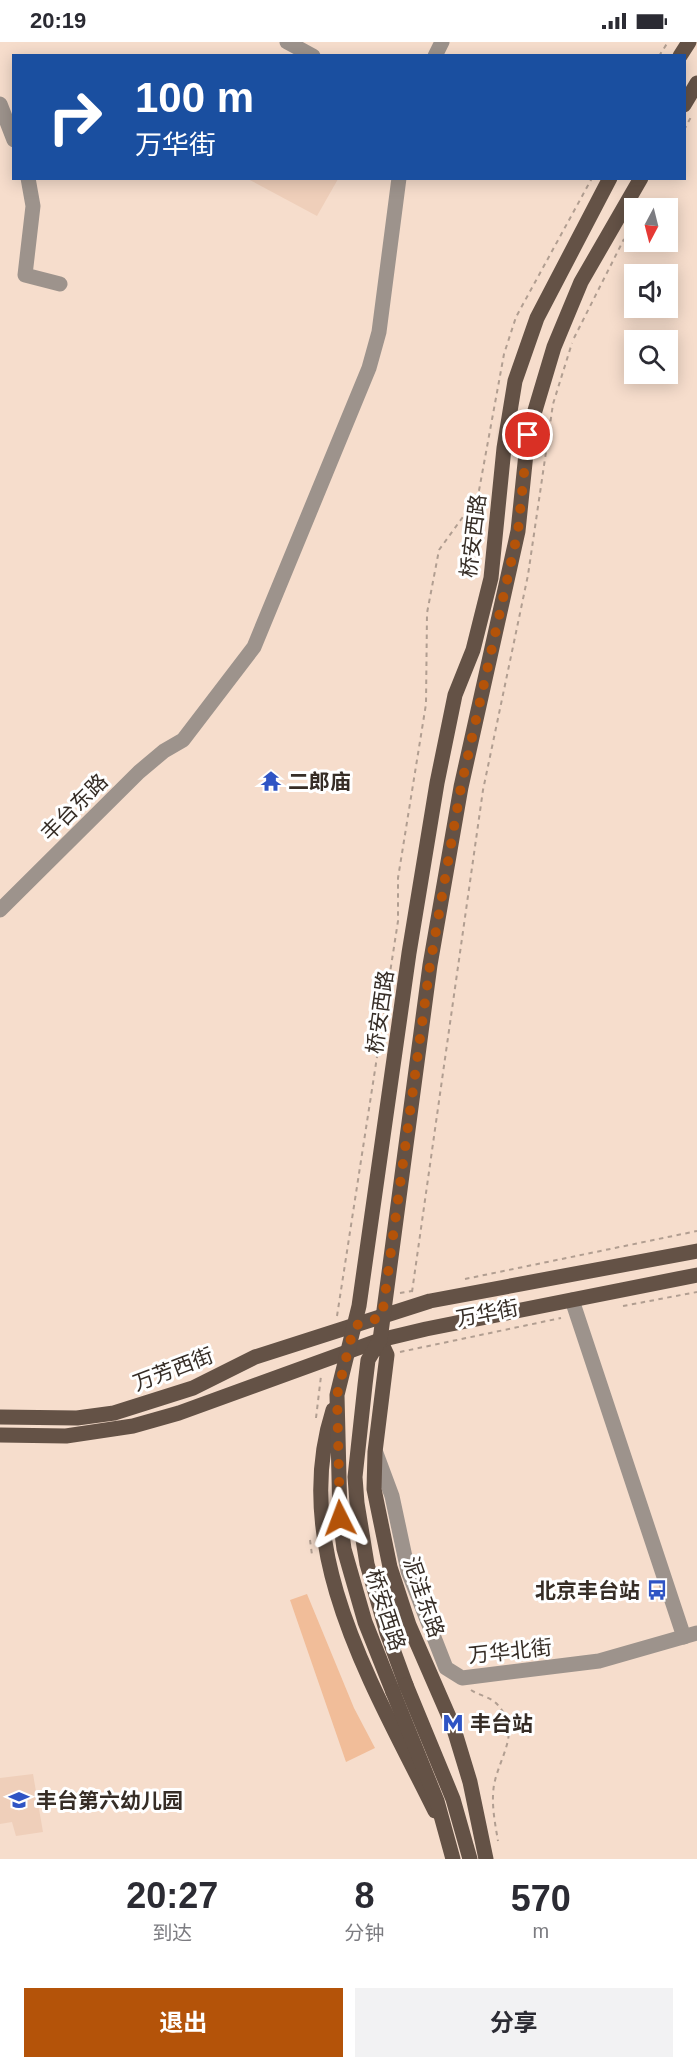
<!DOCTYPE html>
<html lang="zh">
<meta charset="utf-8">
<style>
:root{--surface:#fff;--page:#f2f2f3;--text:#2b2b33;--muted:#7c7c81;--accent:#b45309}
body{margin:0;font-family:Arial,"Noto Sans SC",sans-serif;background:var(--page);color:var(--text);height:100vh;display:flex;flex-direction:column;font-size:22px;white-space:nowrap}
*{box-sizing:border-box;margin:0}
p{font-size:20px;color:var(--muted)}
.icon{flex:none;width:33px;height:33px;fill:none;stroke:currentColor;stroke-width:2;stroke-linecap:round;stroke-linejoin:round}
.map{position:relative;height:1817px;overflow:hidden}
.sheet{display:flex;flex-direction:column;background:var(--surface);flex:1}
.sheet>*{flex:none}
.banner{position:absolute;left:12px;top:12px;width:674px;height:126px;border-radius:0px;box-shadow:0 3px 15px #0003;background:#1a4fa0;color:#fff;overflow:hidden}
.needle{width:39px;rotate:187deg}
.tools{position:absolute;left:624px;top:156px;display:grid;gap:12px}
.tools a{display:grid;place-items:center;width:54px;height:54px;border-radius:0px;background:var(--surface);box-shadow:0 3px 15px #0003;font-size:30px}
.pin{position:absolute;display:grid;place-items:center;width:51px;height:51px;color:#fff;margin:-26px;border:3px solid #fff;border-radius:50%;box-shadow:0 2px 6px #0007}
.me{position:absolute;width:66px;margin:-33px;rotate:357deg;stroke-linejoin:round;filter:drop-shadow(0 0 4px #0008)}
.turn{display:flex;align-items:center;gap:21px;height:126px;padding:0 24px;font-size:27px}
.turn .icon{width:78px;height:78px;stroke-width:2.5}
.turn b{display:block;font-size:42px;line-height:51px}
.eta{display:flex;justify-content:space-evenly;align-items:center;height:102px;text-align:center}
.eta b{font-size:36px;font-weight:700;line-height:42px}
.cta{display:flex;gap:12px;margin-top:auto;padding:12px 24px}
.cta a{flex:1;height:69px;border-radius:0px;background:var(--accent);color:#fff;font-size:24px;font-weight:700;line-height:69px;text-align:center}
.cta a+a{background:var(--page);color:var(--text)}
.status{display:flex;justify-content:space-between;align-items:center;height:42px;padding:0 30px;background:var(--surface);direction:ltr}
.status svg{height:16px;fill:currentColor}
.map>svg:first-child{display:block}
.built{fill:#efcfba}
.green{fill:#f1bd99}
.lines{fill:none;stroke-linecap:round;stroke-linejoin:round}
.path{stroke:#b19e91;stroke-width:2;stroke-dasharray:4.5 4.5;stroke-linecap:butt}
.minor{stroke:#9d938c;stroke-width:15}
.major{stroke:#645246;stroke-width:15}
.major-bridge{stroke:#645246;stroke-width:15}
.route{stroke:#b45309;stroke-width:10;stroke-dasharray:0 18}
.labels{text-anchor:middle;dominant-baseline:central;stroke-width:6;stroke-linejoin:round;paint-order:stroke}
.street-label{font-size:21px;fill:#362d26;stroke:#fff}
.poi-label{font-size:21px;font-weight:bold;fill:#362d26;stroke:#fff;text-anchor:start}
</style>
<div class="status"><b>20:19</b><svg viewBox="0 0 49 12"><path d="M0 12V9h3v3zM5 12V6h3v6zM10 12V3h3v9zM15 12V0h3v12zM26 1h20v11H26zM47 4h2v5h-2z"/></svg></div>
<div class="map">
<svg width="697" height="1817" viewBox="0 0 697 1817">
<rect width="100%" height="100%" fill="#f6ddcc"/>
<g class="built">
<polygon points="248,137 338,137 317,174"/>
<polygon points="33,1732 43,1790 16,1794 12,1780 0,1782 0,1736"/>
</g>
<polygon class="green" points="307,1552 354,1666 375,1706 346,1720 290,1558"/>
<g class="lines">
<g class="path">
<polyline points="659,14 668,0"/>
<polyline points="684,88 691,75"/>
<polyline points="574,296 624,197"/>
<polyline points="465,1237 697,1189"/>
<polyline points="412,1250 483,748 528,533 553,362 572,301"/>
<polyline points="400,1251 412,1249"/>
<polyline points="623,1264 697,1250"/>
<polyline points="337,1274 398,879 398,836 426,662 427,571 439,508 478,454 504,312 516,275 592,136"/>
<polyline points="400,1310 561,1276"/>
<polyline points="316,1376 321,1334"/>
<polyline points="310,1498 312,1513"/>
<path d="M471 1648C478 1653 490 1655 496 1661 523 1689 500 1712 494 1743 491 1762 495 1781 498 1799"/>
</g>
<g class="minor">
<polyline points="287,0 313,14"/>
<polyline points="435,14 442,0"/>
<polyline points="0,62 14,98"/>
<polyline points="28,136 33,164 25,233 60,242"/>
<polyline points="0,868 139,730 164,709 183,698 254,605 369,326 379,290 399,136"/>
<polyline points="572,1258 684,1595"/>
<polyline points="376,1411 392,1454 408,1529 446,1626 462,1636 599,1619 697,1591"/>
</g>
<g class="major">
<polyline points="680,14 689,0"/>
<polyline points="684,63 697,41"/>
<polyline points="380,1298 387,1313 375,1410 374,1447 390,1525 409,1583 453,1684 470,1740 486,1817"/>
<path d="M333 1368C288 1508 375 1647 435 1769"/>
<polyline points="0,1375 77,1376 114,1371 193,1346 255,1315 430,1259 697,1209"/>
<polyline points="0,1393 66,1394 133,1384 179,1371 380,1298 426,1287 697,1233"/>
<polyline points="406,1643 387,1591 367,1522 357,1461 355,1435 365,1343 368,1318 380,1298 430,923 461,745 518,489 528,392 554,305 581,240 641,136"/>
<polyline points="393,1650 365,1580 344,1507 340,1476 337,1353 359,1264 409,911 437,741 455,653 473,608 491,536 504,406 515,339 537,276 610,136"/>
</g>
<g class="major-bridge">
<polyline points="406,1643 453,1757 470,1817"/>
<polyline points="393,1650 437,1759 453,1817"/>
</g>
</g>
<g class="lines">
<polyline class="route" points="340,1476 337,1353 354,1284 382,1275 430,923 461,745 518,489 528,393"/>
</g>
<defs>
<g id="temple-bare" transform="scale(1.62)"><path d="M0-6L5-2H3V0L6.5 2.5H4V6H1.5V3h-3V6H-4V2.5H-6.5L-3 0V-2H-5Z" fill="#2f54c4" stroke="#fff" stroke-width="2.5" paint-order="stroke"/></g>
<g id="bus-bare" transform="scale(1.62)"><path d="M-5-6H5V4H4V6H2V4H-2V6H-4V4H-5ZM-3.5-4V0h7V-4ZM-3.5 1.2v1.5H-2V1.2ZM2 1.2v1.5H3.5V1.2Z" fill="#2f54c4" stroke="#fff" stroke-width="2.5" paint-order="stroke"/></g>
<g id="metro-bare" transform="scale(1.62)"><path d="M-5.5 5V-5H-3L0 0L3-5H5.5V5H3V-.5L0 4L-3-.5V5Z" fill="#2f54c4" stroke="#fff" stroke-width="2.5" paint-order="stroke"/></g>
<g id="school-bare" transform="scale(1.62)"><path d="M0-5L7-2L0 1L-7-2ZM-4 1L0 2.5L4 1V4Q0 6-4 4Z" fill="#2f54c4" stroke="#fff" stroke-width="2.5" paint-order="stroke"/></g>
</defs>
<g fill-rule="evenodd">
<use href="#temple-bare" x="271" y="739"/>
<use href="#bus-bare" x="657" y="1548"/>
<use href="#metro-bare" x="453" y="1681"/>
<use href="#school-bare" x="19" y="1758"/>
</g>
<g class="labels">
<g class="street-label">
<text transform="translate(473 494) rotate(-83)">桥安西路</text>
<text transform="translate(74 765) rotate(-45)">丰台东路</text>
<text transform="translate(380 970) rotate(-82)">桥安西路</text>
<text transform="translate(487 1271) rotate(-11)">万华街</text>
<text transform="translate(173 1327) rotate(-21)">万芳西街</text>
<text transform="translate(424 1555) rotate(71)">泥洼东路</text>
<text transform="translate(386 1568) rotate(72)">桥安西路</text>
<text transform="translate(510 1609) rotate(-6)">万华北街</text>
</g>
<g class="poi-label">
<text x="288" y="739">二郎庙</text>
<text x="640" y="1548" text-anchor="end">北京丰台站</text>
<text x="470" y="1681">丰台站</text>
<text x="36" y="1758">丰台第六幼儿园</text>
</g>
</g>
</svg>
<div class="tools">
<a><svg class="needle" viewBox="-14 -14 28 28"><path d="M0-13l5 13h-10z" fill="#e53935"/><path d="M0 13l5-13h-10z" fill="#7c7c81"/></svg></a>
<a><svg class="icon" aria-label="sound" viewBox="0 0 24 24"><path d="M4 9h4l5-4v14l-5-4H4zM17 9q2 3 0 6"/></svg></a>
<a><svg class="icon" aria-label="search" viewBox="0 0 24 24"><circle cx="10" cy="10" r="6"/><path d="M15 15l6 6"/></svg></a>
</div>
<div class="pin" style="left:528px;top:393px;background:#d93025"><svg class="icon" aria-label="arrive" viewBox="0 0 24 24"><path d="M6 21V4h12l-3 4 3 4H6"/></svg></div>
<svg class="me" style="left:340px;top:1476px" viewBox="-20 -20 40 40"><path d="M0-17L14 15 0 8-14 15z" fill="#b45309" stroke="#fff" stroke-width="4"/></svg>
<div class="banner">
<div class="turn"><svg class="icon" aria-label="right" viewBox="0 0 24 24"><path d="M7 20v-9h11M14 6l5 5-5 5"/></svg><div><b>100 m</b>万华街</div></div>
</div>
</div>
<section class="sheet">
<div class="eta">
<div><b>20:27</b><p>到达</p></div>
<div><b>8</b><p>分钟</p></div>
<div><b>570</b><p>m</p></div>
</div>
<div class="cta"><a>退出</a><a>分享</a></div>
</section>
